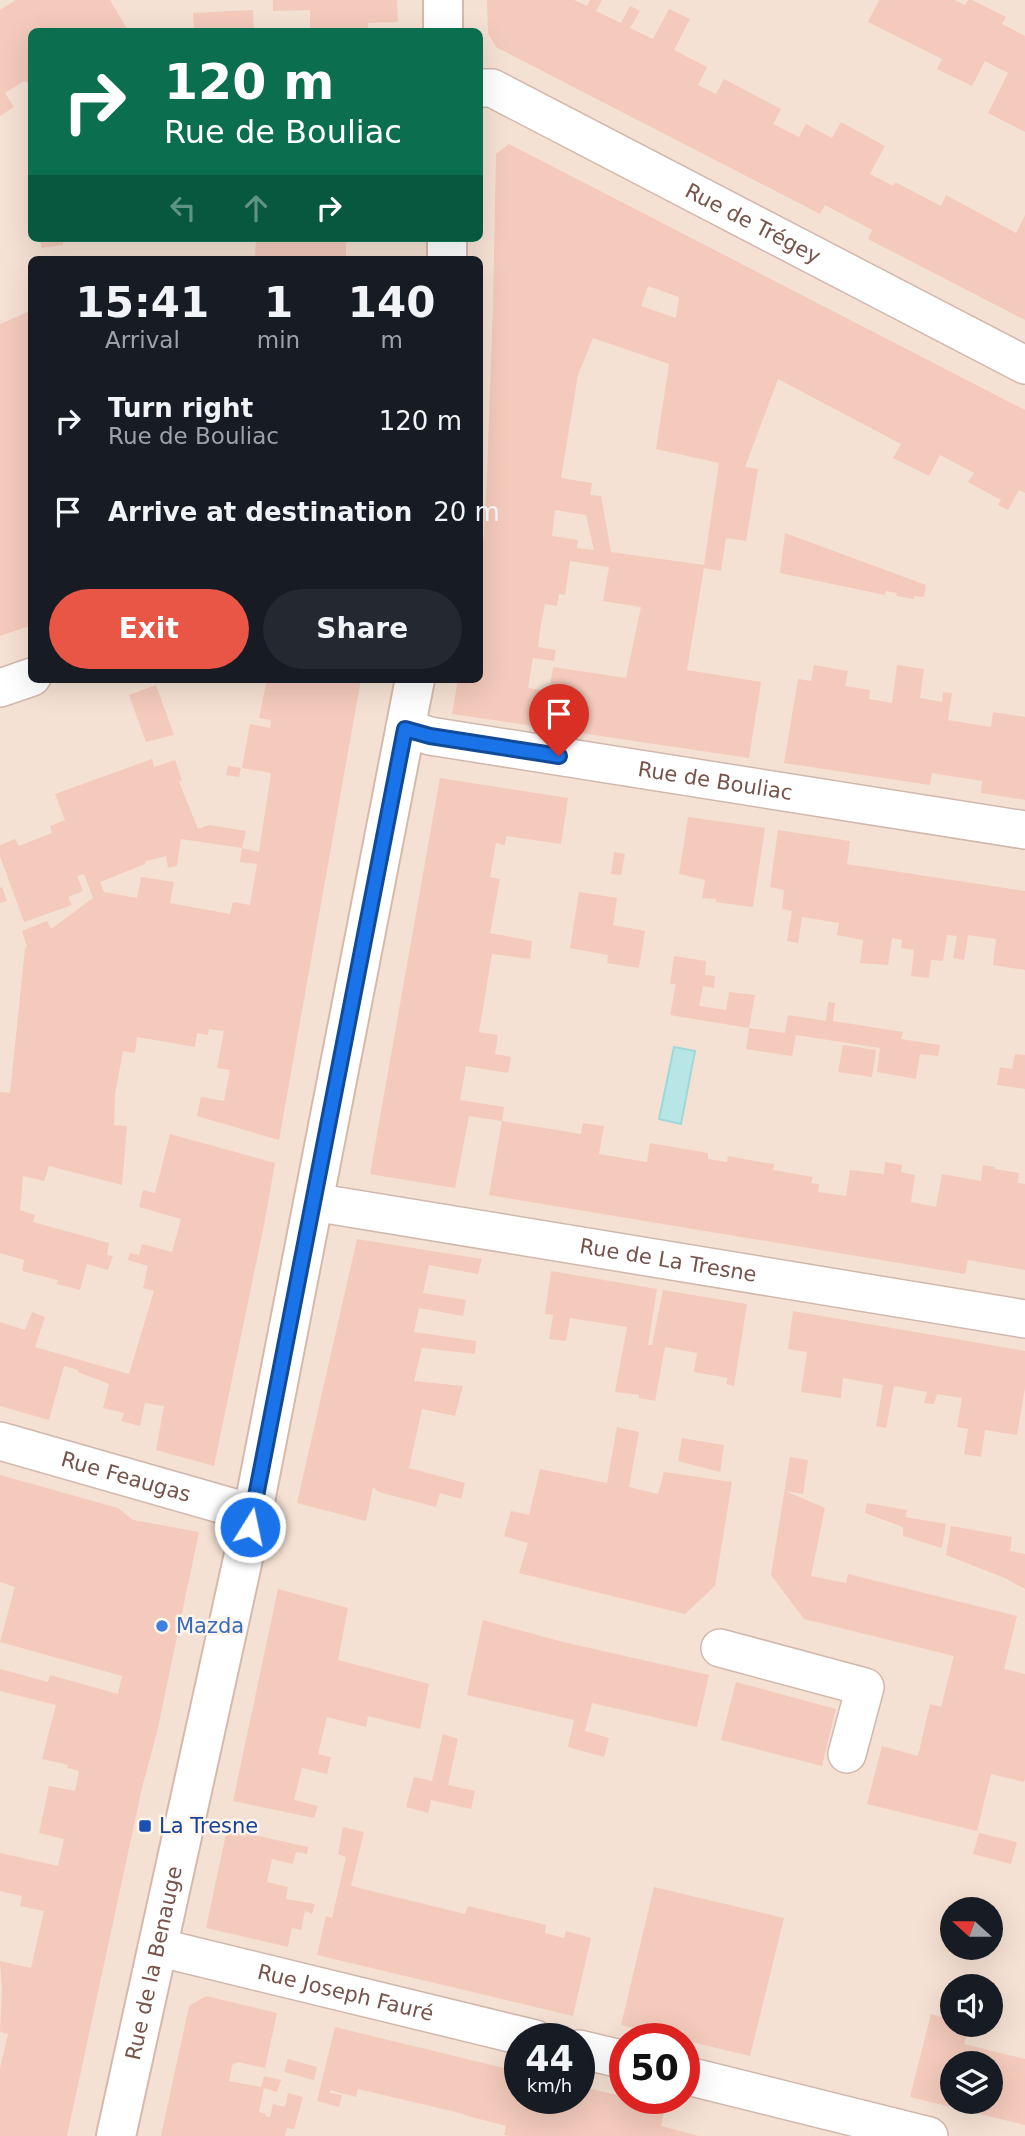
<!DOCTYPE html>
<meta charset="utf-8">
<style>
:root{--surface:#171b24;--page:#242831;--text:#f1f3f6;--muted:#9ea1a6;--accent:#ea5646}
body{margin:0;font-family:"DejaVu Sans",sans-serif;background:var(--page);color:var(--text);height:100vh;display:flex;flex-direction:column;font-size:26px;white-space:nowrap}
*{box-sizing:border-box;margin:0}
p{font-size:23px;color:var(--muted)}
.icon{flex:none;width:38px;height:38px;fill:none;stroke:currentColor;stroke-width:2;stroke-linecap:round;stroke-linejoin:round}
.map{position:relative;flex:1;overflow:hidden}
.side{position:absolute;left:28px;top:256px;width:455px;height:427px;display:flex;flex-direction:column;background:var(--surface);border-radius:10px;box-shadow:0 7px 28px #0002}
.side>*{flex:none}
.guide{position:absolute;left:28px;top:28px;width:455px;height:214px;border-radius:10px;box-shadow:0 7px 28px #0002;background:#0b6e4f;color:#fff;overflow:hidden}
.needle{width:46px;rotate:291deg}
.fabs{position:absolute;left:940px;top:1897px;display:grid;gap:14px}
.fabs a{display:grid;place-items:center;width:63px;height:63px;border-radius:50%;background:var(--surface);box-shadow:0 7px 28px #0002;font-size:35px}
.speed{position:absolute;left:504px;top:2023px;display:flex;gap:14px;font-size:35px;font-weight:700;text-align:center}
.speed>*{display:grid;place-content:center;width:91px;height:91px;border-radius:50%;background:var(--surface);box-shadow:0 7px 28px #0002;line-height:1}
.speed small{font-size:18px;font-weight:400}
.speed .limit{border:10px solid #d22;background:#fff;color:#111}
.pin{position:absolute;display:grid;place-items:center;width:60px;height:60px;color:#fff;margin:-72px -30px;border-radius:50% 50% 50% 0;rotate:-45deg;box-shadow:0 0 7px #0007}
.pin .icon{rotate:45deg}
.me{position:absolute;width:77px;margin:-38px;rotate:10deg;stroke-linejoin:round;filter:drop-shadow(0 0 5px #0008)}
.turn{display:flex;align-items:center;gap:24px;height:147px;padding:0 21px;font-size:32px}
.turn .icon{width:91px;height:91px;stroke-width:2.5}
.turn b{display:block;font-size:49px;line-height:60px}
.lanes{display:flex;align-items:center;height:66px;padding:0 21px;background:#0003;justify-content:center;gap:35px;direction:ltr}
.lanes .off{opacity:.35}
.eta{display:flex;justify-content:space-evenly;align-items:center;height:119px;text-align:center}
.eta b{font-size:42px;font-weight:800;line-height:49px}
.button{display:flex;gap:14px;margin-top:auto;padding:14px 21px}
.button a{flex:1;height:80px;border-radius:42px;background:var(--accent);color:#fff;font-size:28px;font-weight:800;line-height:80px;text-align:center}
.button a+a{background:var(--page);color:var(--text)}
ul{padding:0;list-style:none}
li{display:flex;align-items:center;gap:21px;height:91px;padding:0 21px}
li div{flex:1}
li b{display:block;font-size:26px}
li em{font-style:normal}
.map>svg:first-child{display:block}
.residential{fill:#f5e1d3;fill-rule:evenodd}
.water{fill:#b8e6e7;stroke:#9ed8d9;stroke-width:2}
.building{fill:#f3cabb;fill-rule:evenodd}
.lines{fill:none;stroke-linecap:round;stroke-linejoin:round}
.minor-casing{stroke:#d1b8ad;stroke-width:40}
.secondary-casing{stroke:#d7b9ac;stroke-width:42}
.minor{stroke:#fff;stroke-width:37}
.secondary{stroke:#fff;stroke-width:38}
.route-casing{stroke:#114b97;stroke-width:18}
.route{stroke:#1a73e8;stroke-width:12}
.shop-dot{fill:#3f7fe0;stroke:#fff5eb;stroke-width:2.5}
.transit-dot{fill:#1a4fb4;stroke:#fff5eb;stroke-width:2.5}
.labels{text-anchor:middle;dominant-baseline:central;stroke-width:5;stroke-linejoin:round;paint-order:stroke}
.street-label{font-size:21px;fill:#765349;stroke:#fff5eb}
.shop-label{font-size:21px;fill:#366cbe;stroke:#fff5eb;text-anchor:start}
.transit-label{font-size:21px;fill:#164399;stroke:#fff5eb;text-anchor:start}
</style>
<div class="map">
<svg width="1025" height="2136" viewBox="0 0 1025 2136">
<rect width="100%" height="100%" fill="#fdf0e4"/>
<path class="residential" d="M0 0H1025V2136H0ZM32 32H480V238H32ZM32 259H480V679H32ZM952 1909H990V1948H952ZM952 1986H990V2025H952ZM520 2039H579V2098H520ZM625 2039H684V2098H625ZM952 2063H990V2102H952Z"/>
<polygon class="water" points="674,1047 695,1051 681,1124 659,1119"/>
<g class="building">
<polygon points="16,0 110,0 129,32 32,32 32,85 24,81 5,93 14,107 0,116 0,10"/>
<polygon points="273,0 397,0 398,22 368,23 368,31 310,32 310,10 273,11"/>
<polygon points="487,0 574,0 587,6 590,0 602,0 596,11 621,23 630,6 640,11 630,28 653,39 669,9 690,19 674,50 707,67 698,85 716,94 724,79 781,109 773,124 799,137 806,124 832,138 841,122 885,146 870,174 893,186 895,182 941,206 946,195 1016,233 1025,215 1025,320 868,239 872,230 825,205 820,214 496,47 488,33"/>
<polygon points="879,0 954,0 965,5 968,0 972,0 1006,17 1002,24 1025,36 1025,132 988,113 1008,73 985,61 972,86 937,69 942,59 868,22"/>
<polygon points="253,10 254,32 194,32 193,13"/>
<path d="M509 144 1025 410V493L1019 490 1008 510 998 505 1001 500 968 482 974 473 940 455 929 476 893 458 901 444 778 379 745 467 758 469 746 541 726 538 721 571 704 568 687 670 761 682 749 758 452 714 458 679H480V561L484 534 487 477 493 303 496 154ZM648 286 679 297 676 318 641 306ZM593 338 669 364 656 449 719 463 704 565 611 552 601 496 590 495 592 483 561 478 578 375ZM555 510 586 515 594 550 577 548 578 540 552 536ZM570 561 609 567 603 601 641 607 626 678 553 667 549 691 528 688 533 658 554 661 556 650 538 647 540 630 545 604 557 606 559 594 565 595Z"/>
<polygon points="39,238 63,238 63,245 42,248"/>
<polygon points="256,238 346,238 346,259 255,259"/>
<polygon points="32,310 32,625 0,636 0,324"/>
<polygon points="785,533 926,585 924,597 914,596 914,599 896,596 897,593 886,591 885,595 780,573"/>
<polygon points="814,665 848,671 845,686 870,690 869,699 892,703 897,665 924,669 920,698 942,702 943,692 952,693 948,720 991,727 993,712 1025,717 1025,800 981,793 982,781 932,773 930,785 784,763 798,679 811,681"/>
<polygon points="267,679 361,679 279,1140 197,1116 201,1097 224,1101 230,1070 217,1068 224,1031 209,1029 208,1035 197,1033 195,1047 137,1037 135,1053 123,1051 115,1094 114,1125 127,1126 122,1185 49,1166 44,1181 23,1176 20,1210 35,1215 33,1222 109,1243 107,1255 113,1256 108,1270 87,1264 80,1290 57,1284 58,1280 22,1271 24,1260 0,1253 0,1092 10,1093 25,949 27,946 22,931 47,921 51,929 93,898 84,874 77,876 83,891 68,897 72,905 24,922 0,856 0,845 15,839 19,846 52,833 50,826 65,820 55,794 152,759 154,767 175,760 182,780 179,782 198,829 209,825 246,831 242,848 181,839 177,866 168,868 166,856 146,861 145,864 100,882 104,892 137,898 141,877 174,882 170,903 230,914 233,902 250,905 257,864 240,862 242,848 259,852 271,773 242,768 250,724 270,728 271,720 259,718"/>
<polygon points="156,685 174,735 146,742 129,695"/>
<polygon points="228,766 241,768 239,777 226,775"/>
<polygon points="440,778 568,798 561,844 506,836 505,845 496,843 490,877 500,879 490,933 532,941 530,959 492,954 479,1032 498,1035 495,1054 511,1057 508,1073 466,1066 460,1100 504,1107 502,1121 469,1116 455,1188 370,1174"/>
<polygon points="688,817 765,828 753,907 722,903 716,902 716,899 702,898 705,880 679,874"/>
<polygon points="778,830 850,841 847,864 1025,891 1025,970 993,965 996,939 968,935 964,960 953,958 957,936 947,935 943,961 931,960 929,978 911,976 914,950 901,948 902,940 892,938 888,965 860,963 863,940 837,935 839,923 802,917 798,943 787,941 792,911 782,909 784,890 770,887"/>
<polygon points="614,852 625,854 621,875 611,874"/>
<polygon points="2,887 7,901 0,903 0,888"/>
<polygon points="579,892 617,898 613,925 645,931 639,968 607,963 608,955 570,948"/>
<polygon points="674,956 706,961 705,975 715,976 714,988 703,986 699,1006 726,1010 729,992 755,995 749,1028 670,1015 676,984 670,984"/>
<polygon points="828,1002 835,1003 833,1021 903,1032 901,1039 940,1045 938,1056 920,1054 916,1079 877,1072 880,1048 796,1035 792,1056 746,1049 749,1028 785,1033 788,1015 826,1021"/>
<polygon points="843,1045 876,1050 872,1077 838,1072"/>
<polygon points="1015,1054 1025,1055 1025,1089 997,1085 1000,1067 1012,1069"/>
<polygon points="502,1121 581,1134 583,1123 604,1126 599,1154 647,1162 650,1143 708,1153 708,1159 727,1162 728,1156 766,1163 774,1164 773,1170 813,1177 811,1183 819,1184 818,1192 846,1196 850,1170 884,1174 885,1162 902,1165 901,1172 915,1175 911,1202 936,1207 942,1174 981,1181 983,1165 995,1167 995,1169 1019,1173 1018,1183 1025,1184 1025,1270 968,1260 965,1274 489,1195"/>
<polygon points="170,1134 275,1163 264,1225 214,1466 156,1450 164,1406 145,1403 140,1426 121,1421 124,1413 103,1408 109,1384 78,1372 78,1370 64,1366 49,1420 0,1406 0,1322 25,1330 32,1312 45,1317 35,1347 129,1374 154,1291 143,1288 148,1266 128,1260 130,1253 139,1255 142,1244 172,1252 181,1219 139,1207 143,1190 155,1193"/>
<polygon points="357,1239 482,1259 478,1274 429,1265 423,1293 466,1300 463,1316 419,1308 414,1332 476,1341 475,1354 422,1348 414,1381 463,1386 455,1416 422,1409 409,1468 465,1483 461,1499 440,1493 436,1507 379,1492 373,1487 366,1521 297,1503"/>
<polygon points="551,1271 657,1289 648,1345 652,1345 663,1290 747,1304 734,1386 726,1384 728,1378 694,1372 697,1353 665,1347 655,1401 639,1398 639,1395 615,1392 627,1327 570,1318 566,1341 549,1339 553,1315 545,1314"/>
<polygon points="793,1311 1025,1351 1025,1388 1017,1435 985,1430 981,1457 964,1454 968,1429 957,1427 962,1398 937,1394 934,1404 924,1403 927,1392 894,1386 886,1428 876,1426 883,1385 843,1378 841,1398 801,1392 807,1352 788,1349"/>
<polygon points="617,1427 639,1432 629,1487 658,1494 664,1472 732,1482 715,1586 685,1614 519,1573 528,1543 504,1536 511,1511 529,1515 540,1469 607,1483"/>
<polygon points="682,1438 724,1445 720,1472 678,1461"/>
<polygon points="790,1457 808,1460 803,1494 785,1491 825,1508 811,1576 846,1583 848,1574 1017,1616 1004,1669 1025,1674 1025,1779 1024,1782 991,1774 977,1831 867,1804 882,1746 918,1756 930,1704 941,1707 954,1656 804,1619 771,1575"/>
<polygon points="0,1475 118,1508 133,1520 199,1532 157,1732 142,1788 67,2136 0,2136 0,2068 8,2034 0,2032 2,1990 0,1961 31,1968 44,1911 20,1906 22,1896 0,1891 0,1853 58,1866 64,1839 39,1833 49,1786 75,1791 79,1771 67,1768 68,1765 42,1759 56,1705 0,1691 0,1669 48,1682 50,1675 118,1694 122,1676 0,1642 15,1587 0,1582"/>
<polygon points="867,1503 907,1510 905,1517 946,1524 942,1548 903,1536 903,1527 865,1513"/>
<polygon points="951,1526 1012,1537 1010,1551 1025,1554 1025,1589 1005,1578 946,1555"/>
<polygon points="278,1589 348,1608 338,1660 429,1684 420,1729 368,1716 366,1727 327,1717 318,1754 331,1757 327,1774 302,1768 294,1800 318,1806 314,1818 233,1801"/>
<polygon points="483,1620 563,1642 709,1675 697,1727 592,1703 585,1731 609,1738 604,1757 568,1747 574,1720 467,1695"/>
<polygon points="736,1682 836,1709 822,1766 721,1740"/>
<polygon points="443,1734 458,1739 448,1785 475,1791 471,1809 431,1800 428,1813 406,1807 414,1777 432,1781"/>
<polygon points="343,1827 364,1832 351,1886 465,1914 468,1906 526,1920 546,1925 545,1933 564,1938 566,1931 591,1938 573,2016 317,1955 326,1916 332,1918 346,1857 338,1854"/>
<polygon points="227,1829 308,1847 307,1854 296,1852 293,1864 272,1859 267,1882 288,1887 286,1899 315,1904 312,1914 305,1911 301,1930 292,1928 288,1947 206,1928"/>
<polygon points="979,1833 1017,1842 1011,1864 973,1854"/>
<polygon points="654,1887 784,1918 750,2056 621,2025"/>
<polygon points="206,1996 277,2013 265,2068 238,2062 232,2065 229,2081 261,2087 264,2076 281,2080 277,2092 264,2088 259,2112 266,2114 265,2116 270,2117 273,2104 285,2107 288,2093 303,2097 294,2129 287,2128 285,2136 161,2136 189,2006"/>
<path d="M931 2014 952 2020V2025H970L964 2044 1025 2059V2125L910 2097ZM952 2063H990V2102H952Z"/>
<polygon points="335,2027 520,2072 520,2098 579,2098 579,2086 625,2097 625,2098 665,2107 661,2126 699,2136 508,2136 504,2135 506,2126 464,2115 464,2114 358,2089 356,2097 330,2090 330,2093 342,2095 339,2107 317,2101"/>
<polygon points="288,2059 317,2067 314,2080 284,2072"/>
</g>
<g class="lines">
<g class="minor-casing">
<g id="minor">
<path id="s1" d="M480 88H492L1025 365"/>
<polyline points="0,688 32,677"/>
<path id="s2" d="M405 728 430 736 1025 830"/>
<path id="s3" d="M313 1202 1025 1319"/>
<path id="s4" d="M0 1441 252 1513"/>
<polyline points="720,1648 865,1687 847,1754"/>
<path id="s5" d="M157 1947 535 2039"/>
<polyline points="579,2049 625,2060"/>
<polyline points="684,2075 929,2136"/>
</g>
</g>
<g class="secondary-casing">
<g id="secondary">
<polyline points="443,32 443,0"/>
<polyline points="447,238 447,259"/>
<path id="s6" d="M116 2136 250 1527 415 679"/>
</g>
</g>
<use href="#minor" class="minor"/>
<use href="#secondary" class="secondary"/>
</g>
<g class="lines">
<g class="route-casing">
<polyline id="route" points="250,1527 405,729 430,736 559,756"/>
</g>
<use href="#route" class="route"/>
</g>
<circle class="shop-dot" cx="162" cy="1626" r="7"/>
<rect class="transit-dot" x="138" y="1819" width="14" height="14" rx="3.5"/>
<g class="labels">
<g class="street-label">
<text stroke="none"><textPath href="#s1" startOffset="306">Rue de Trégey</textPath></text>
<text stroke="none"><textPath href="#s2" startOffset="315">Rue de Bouliac</textPath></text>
<text stroke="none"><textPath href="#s3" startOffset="360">Rue de La Tresne</textPath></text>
<text stroke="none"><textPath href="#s4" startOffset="131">Rue Feaugas</textPath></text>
<text stroke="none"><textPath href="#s6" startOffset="177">Rue de la Benauge</textPath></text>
<text stroke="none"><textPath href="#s5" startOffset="194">Rue Joseph Fauré</textPath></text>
</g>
<g class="shop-label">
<text x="176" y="1626">Mazda</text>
</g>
<g class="transit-label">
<text x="159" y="1826">La Tresne</text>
</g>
</g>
</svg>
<div class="fabs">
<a><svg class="needle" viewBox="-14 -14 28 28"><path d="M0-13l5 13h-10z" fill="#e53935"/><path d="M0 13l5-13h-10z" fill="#9ea1a6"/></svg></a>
<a><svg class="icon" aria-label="sound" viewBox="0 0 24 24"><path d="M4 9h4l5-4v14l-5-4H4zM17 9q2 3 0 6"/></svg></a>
<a><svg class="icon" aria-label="layers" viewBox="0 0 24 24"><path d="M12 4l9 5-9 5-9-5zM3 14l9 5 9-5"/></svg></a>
</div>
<div class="speed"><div>44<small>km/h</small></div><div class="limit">50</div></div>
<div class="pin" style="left:559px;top:756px;background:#d93025"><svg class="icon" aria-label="arrive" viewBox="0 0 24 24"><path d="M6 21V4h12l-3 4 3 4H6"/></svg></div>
<svg class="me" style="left:250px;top:1527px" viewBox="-20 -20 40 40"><circle r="17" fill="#1a73e8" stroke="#fff" stroke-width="3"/><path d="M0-11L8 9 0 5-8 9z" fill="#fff"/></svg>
<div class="guide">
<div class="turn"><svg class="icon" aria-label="right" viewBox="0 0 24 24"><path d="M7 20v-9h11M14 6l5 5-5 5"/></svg><div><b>120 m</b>Rue de Bouliac</div></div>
<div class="lanes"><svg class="icon off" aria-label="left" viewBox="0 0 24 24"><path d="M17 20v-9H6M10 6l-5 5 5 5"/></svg><svg class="icon off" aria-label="ahead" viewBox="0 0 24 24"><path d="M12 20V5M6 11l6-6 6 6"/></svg><svg class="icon" aria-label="right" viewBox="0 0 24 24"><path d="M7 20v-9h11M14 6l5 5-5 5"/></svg></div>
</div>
<section class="side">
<div class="eta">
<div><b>15:41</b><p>Arrival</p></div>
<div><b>1</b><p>min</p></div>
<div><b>140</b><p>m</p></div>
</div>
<ul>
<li><svg class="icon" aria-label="right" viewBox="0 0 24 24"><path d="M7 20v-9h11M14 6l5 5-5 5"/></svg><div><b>Turn right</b><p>Rue de Bouliac</p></div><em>120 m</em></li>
<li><svg class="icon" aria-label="arrive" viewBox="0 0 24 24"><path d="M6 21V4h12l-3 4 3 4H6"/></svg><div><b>Arrive at destination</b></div><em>20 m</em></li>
</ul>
<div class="button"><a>Exit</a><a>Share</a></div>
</section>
</div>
